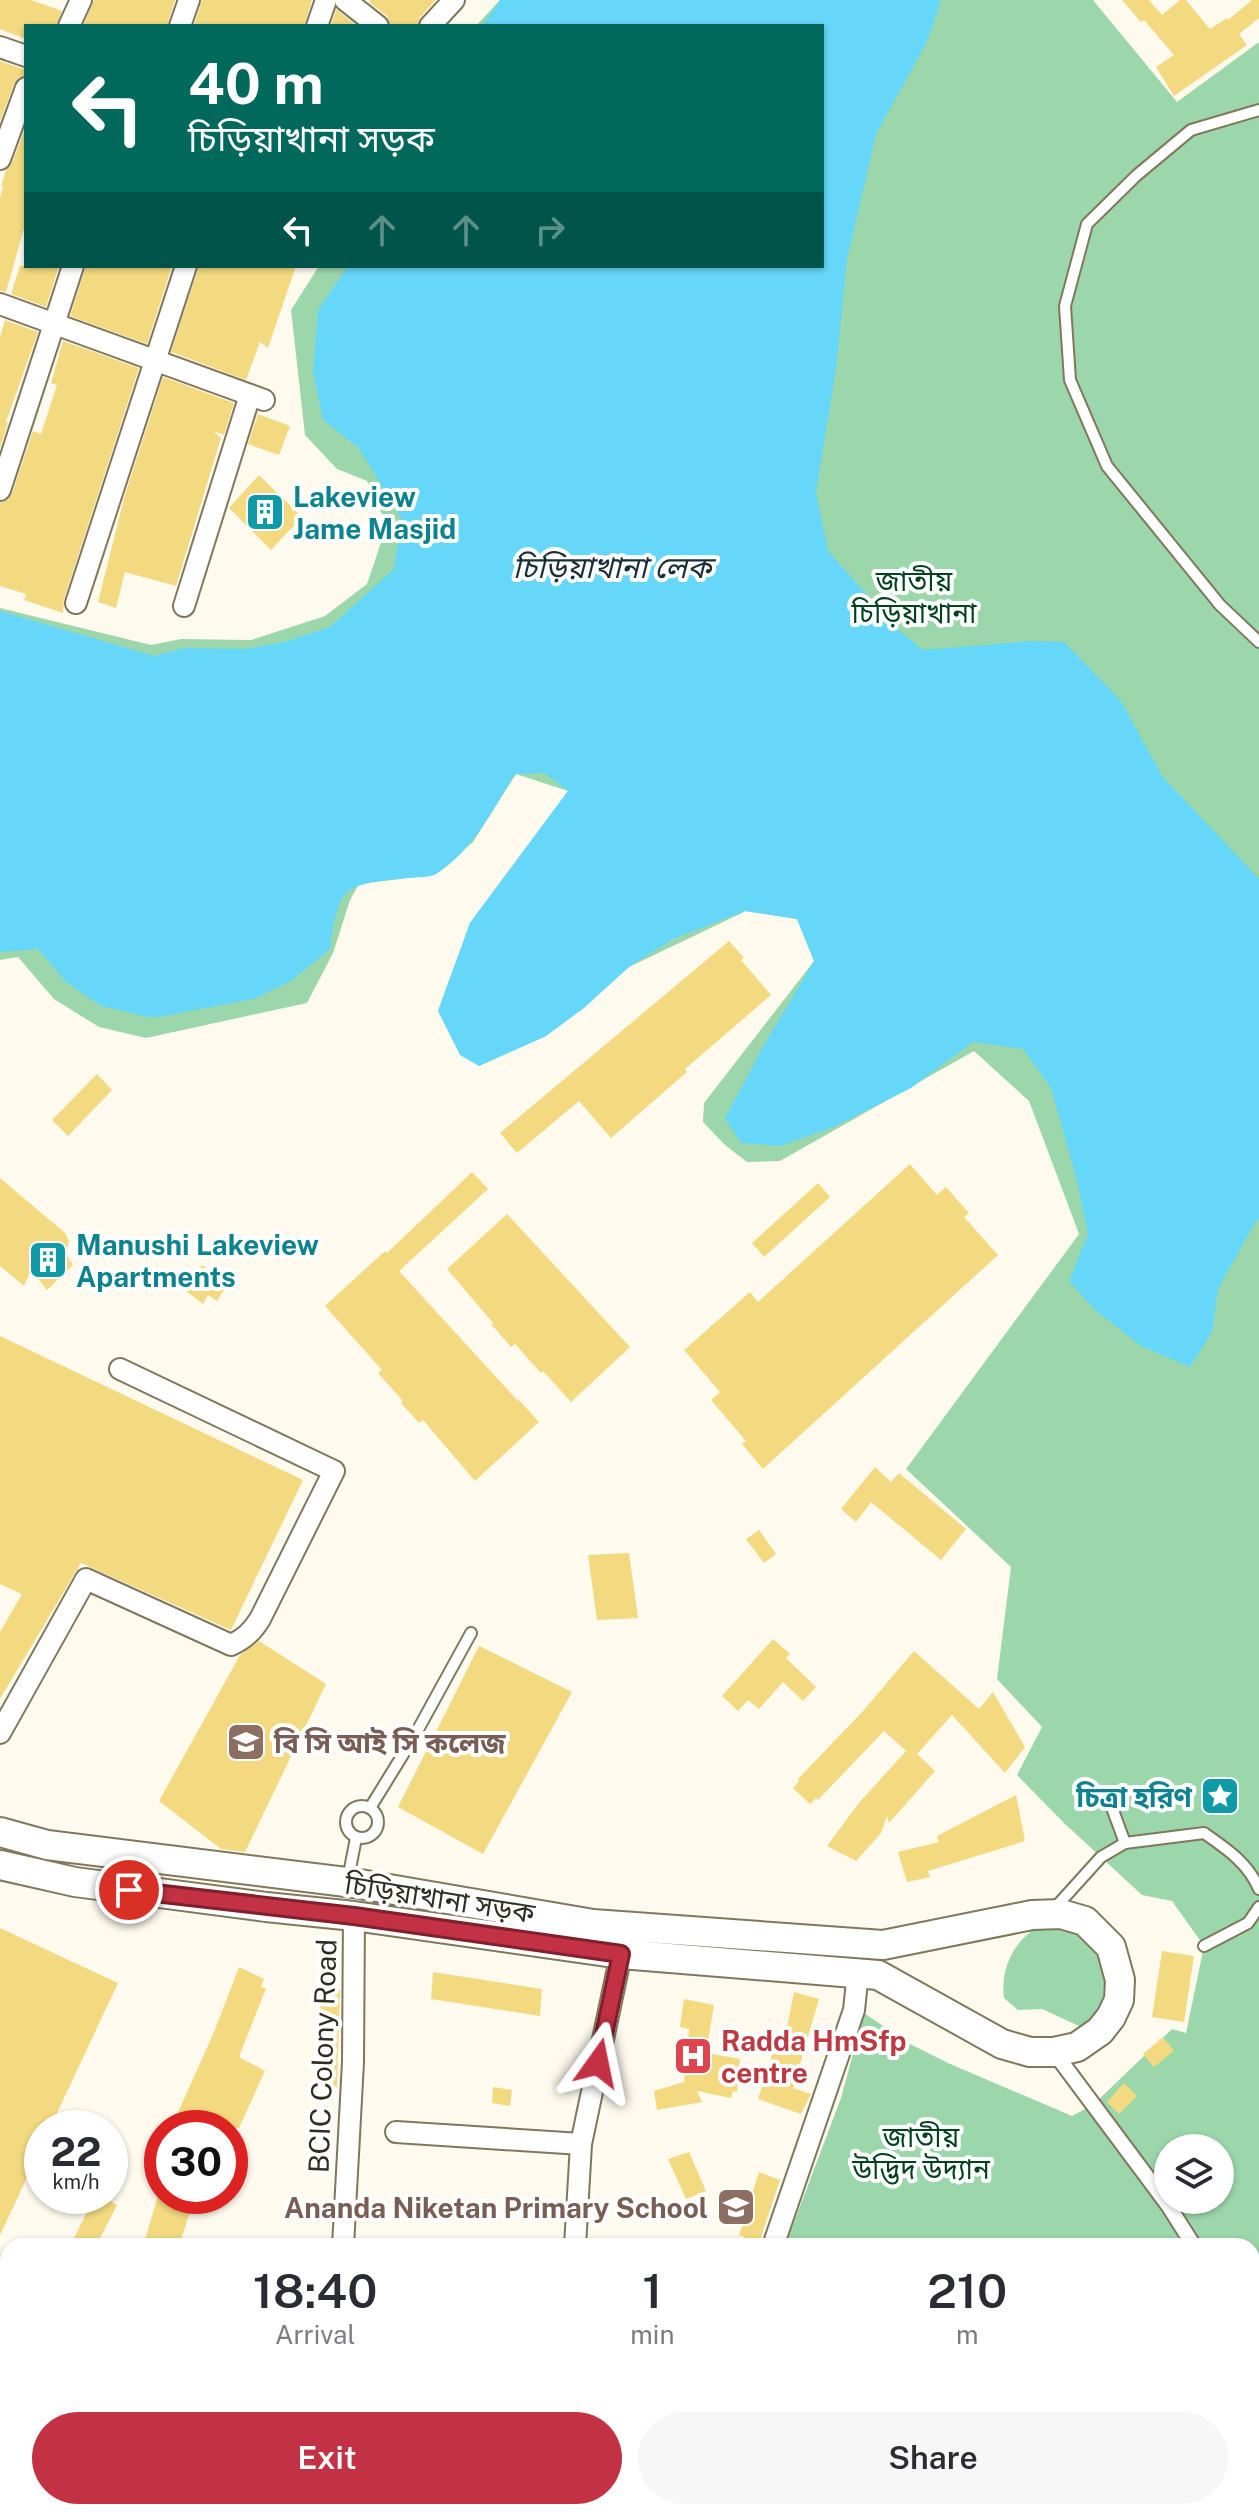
<!DOCTYPE html>
<meta charset="utf-8">
<style>
:root{--surface:#fff;--page:#f7f7f7;--text:#2b2b33;--muted:#7c7c81;--accent:#c33244}
body{margin:0;font-family:"Public Sans","Noto Sans Bengali",sans-serif;background:var(--page);color:var(--text);height:100vh;display:flex;flex-direction:column;font-size:30px;white-space:nowrap}
*{box-sizing:border-box;margin:0}
p{font-size:26px;color:var(--muted)}
.icon{flex:none;width:44px;height:44px;fill:none;stroke:currentColor;stroke-width:2;stroke-linecap:round;stroke-linejoin:round}
.map{position:relative;flex:1;overflow:hidden}
.drawer{position:absolute;left:0px;top:2238px;width:1260px;height:282px;display:flex;flex-direction:column;background:var(--surface);border-radius:24px 24px 0 0;box-shadow:0 2px 6px #0004}
.drawer>*{flex:none}
.hud{position:absolute;left:24px;top:24px;width:800px;height:244px;border-radius:0px;box-shadow:0 2px 6px #0004;background:#00695c;color:#fff;overflow:hidden}
.tools{position:absolute;left:1154px;top:2134px;display:grid;gap:16px}
.tools a{display:grid;place-items:center;width:80px;height:80px;border-radius:50%;background:var(--surface);box-shadow:0 2px 6px #0004;font-size:40px}
.speed{position:absolute;left:24px;top:2110px;display:flex;gap:16px;font-size:40px;font-weight:700;text-align:center}
.speed>*{display:grid;place-content:center;width:104px;height:104px;border-radius:50%;background:var(--surface);box-shadow:0 2px 6px #0004;line-height:1}
.speed small{font-size:20px;font-weight:400}
.speed .limit{border:12px solid #d22;background:#fff;color:#111}
.pin{position:absolute;display:grid;place-items:center;width:68px;height:68px;color:#fff;margin:-34px;border:4px solid #fff;border-radius:50%;box-shadow:0 2px 8px #0007}
.me{position:absolute;width:88px;margin:-44px;rotate:12deg;stroke-linejoin:round;filter:drop-shadow(0 0 6px #0008)}
.turn{display:flex;align-items:center;gap:28px;height:168px;padding:0 32px;font-size:36px}
.turn .icon{width:104px;height:104px;stroke-width:2.5}
.turn b{display:block;font-size:56px;line-height:68px}
.lanes{display:flex;align-items:center;height:76px;padding:0 32px;background:#0003;justify-content:center;gap:40px;direction:ltr}
.lanes .off{opacity:.35}
.eta{display:flex;justify-content:space-evenly;align-items:center;height:136px;text-align:center}
.eta b{font-size:48px;font-weight:600;line-height:56px}
.primary-button{display:flex;gap:16px;margin-top:auto;padding:16px 32px}
.primary-button a{flex:1;height:92px;border-radius:48px;background:var(--accent);color:#fff;font-size:32px;font-weight:600;line-height:92px;text-align:center}
.primary-button a+a{background:var(--page);color:var(--text)}
.map>svg:first-child{display:block}
.green{fill:#9cd7ab;fill-rule:evenodd}
.water{fill:#66d6f9}
.building{fill:#f3da81}
.lines{fill:none;stroke-linecap:round;stroke-linejoin:round}
.service-casing{stroke:#7f785c;stroke-width:14}
.pedestrian-casing{stroke:#7f785c;stroke-width:18}
.minor-casing{stroke:#7f785c;stroke-width:24}
.secondary-casing{stroke:#7f785c;stroke-width:32}
.path{stroke:#aaa69a;stroke-width:3;stroke-dasharray:4 4;stroke-linecap:butt}
.service{stroke:#fff;stroke-width:10}
.pedestrian{stroke:#fff;stroke-width:14}
.minor{stroke:#fff;stroke-width:20}
.secondary{stroke:#fff;stroke-width:28}
.route-casing{stroke:#7f202c;stroke-width:20}
.route{stroke:#c33244;stroke-width:14}
.labels{text-anchor:middle;dominant-baseline:central;stroke-width:8;stroke-linejoin:round;paint-order:stroke}
.culture-label{font-size:28px;font-weight:bold;fill:#0d838f;stroke:#fff;text-anchor:start}
.park-label{font-size:28px;fill:#01421e;stroke:#fff}
.education-label{font-size:28px;font-weight:bold;fill:#785e54;stroke:#fff;text-anchor:start}
.street-label{font-size:28px;fill:#302c21;stroke:#fff}
.health-label{font-size:28px;font-weight:bold;fill:#be3a42;stroke:#fff;text-anchor:start}
.water-label{font-size:30px;font-style:italic;fill:#192d34;stroke:#fff}
</style>
<div class="map">
<svg width="1259" height="2519" viewBox="0 0 1259 2519">
<rect width="100%" height="100%" fill="#fefaee"/>
<g class="green">
<path d="M500 0H1093L1177 102 1259 42V2519H759L758 2512H1252V2246H785L841 2098 864 2013 910 2044 948 2063 1072 2116 1094 2104 1172 2029 1186 2033 1204 1946 1172 1901 1142 1895 1064 1823 1017 1775 1042 1727 997 1679 1011 1567 906 1469 1079 1234 1029 1101 974 1051 780 1161 747 1162 725 1145 703 1122 704 1103 814 961 797 919 746 911 629 967 546 1036 479 1066 438 1011 470 923 568 791 516 774 473 842 434 875 359 884 350 900 333 953 307 1003 146 1038 99 1027 54 999 18 957 0 960V608L151 645 181 639 251 640 325 616 367 584 387 525 367 481 337 469 305 435 291 310 319 266H822V26H476ZM1168 2148H1220V2200H1168Z"/>
<path d="M1043 1924 1066 1929 1086 1938 1103 1965 1106 2002 1093 2023 1081 2027 1042 2009 1018 2010 1004 1998C1000 1967 1015 1938 1043 1924Z"/>
<polygon points="396,2512 460,2512 473,2515 472,2519 394,2519"/>
</g>
<g class="water">
<path d="M500 0H941L927 42 876 134 847 260 836 369 816 492 828 551 898 630 923 650 1032 641 1064 642 1121 701 1162 776 1259 879V1219L1256 1221 1218 1289 1212 1332 1190 1367 1141 1346 1095 1310 1069 1281 1088 1234 1077 1181 1051 1088 1023 1049 973 1042 911 1088 834 1127 780 1146 741 1143 725 1118 763 1047 814 961 797 919 745 911 673 939 629 967 584 1008 546 1036 479 1066 460 1055 438 1011 470 923 568 791 545 773 515 774C493 809 473 851 436 874 428 878 415 877 406 878 344 885 339 884 330 949L291 981 254 999 153 1018 101 1006 65 981 38 949 0 952V611L154 656 185 648 246 649 284 642 330 627 394 569 401 518 359 448 323 420 313 372 318 310 348 266H822V26H482Z"/>
<polygon points="1252,2475 1259,2477 1259,2519 1120,2519 1108,2512 1252,2512"/>
<polygon points="814,2512 1017,2512 1002,2519 817,2519"/>
</g>
<g class="building">
<polygon points="0,0 31,0 62,11 56,26 26,26 26,39 0,29"/>
<polygon points="94,0 175,0 167,26 83,26"/>
<polygon points="202,0 312,0 304,26 194,26"/>
<polygon points="371,0 436,0 420,17 417,26 391,26 387,16 369,2"/>
<polygon points="1122,0 1149,0 1162,15 1180,0 1186,0 1210,29 1227,18 1228,20 1252,0 1259,0 1259,18 1239,34 1247,45 1174,96 1156,67 1174,55 1144,20 1141,22"/>
<polygon points="336,10 337,10 357,26 331,26"/>
<polygon points="0,61 26,70 26,75 18,78 14,84 0,121"/>
<polygon points="26,126 26,221 6,292 0,291 0,198 3,187 1,186 6,170 12,163"/>
<polygon points="20,266 59,266 46,307 11,294"/>
<polygon points="86,266 172,266 147,344 70,316"/>
<polygon points="199,266 296,266 268,348 260,342 246,380 171,352"/>
<polygon points="5,320 38,332 6,422 8,423 0,448 0,337"/>
<polygon points="63,341 139,368 64,599 63,613 24,600 26,594 0,586 0,503 8,500 12,494 33,431 41,434 57,385 51,383"/>
<polygon points="163,377 234,403 224,435 213,431 221,438 176,586 125,572 116,608 98,602 124,498"/>
<polygon points="258,414 290,426 279,455 248,444"/>
<polygon points="259,475 302,517 271,550 229,508"/>
<polygon points="729,941 744,958 741,960 771,995 685,1069 687,1072 611,1138 579,1101 517,1153 500,1133"/>
<polygon points="97,1074 112,1090 68,1136 52,1120"/>
<polygon points="910,1164 937,1195 946,1187 969,1213 964,1217 998,1255 763,1469 742,1444 746,1441 711,1400 720,1392 684,1350 750,1292 758,1302"/>
<polygon points="472,1172 488,1189 399,1271 518,1401 519,1400 539,1422 475,1481 423,1420 419,1423 401,1403 403,1401 378,1373 382,1370 325,1306 385,1251 387,1253"/>
<polygon points="0,1178 65,1233 69,1241 66,1254 73,1265 47,1290 31,1270 24,1286 0,1266"/>
<polygon points="818,1183 830,1197 764,1257 752,1243"/>
<polygon points="507,1214 630,1347 571,1402 543,1371 541,1373 515,1344 511,1347 491,1324 493,1323 447,1269"/>
<polygon points="202,1265 228,1283 217,1301 208,1295 203,1304 186,1291"/>
<polygon points="0,1336 303,1480 231,1630 81,1563 0,1699 0,1632 22,1594 0,1584"/>
<polygon points="875,1467 891,1482 899,1473 966,1529 941,1560 871,1502 856,1522 841,1509"/>
<polygon points="759,1530 776,1554 764,1563 746,1539"/>
<polygon points="629,1553 638,1618 597,1620 588,1555"/>
<polygon points="773,1639 790,1654 786,1658 816,1687 803,1701 783,1682 759,1709 748,1700 738,1711 722,1696"/>
<polygon points="259,1641 326,1684 245,1852 221,1849 159,1801 240,1655"/>
<polygon points="479,1646 572,1692 483,1854 398,1807"/>
<polygon points="914,1651 979,1709 993,1692 1025,1747 1005,1773 952,1715 917,1754 935,1771 889,1823 887,1816 881,1833 856,1861 827,1846 858,1804 906,1751 884,1731 818,1800 816,1798 810,1804 793,1788 799,1781 798,1779 863,1711"/>
<polygon points="1016,1795 1025,1841 928,1871 930,1877 907,1882 898,1852 939,1842 937,1836"/>
<polygon points="0,1928 118,1983 50,2128 42,2128 42,2146 0,2235"/>
<polygon points="1162,1951 1194,1956 1184,2022 1152,2017"/>
<polygon points="239,1967 264,1979 261,1987 266,1988 239,2057 265,2071 239,2128 171,2128 214,2032"/>
<polygon points="433,1972 542,1989 540,2016 431,1999"/>
<polygon points="321,1988 340,1990 337,2087 318,2085"/>
<polygon points="794,1992 819,1999 793,2088 811,2094 801,2114 758,2099 762,2087 775,2063 770,2061 777,2035 785,2037"/>
<polygon points="684,1999 714,2005 706,2053 740,2059 737,2092 733,2091 731,2098 697,2091 702,2102 657,2110 654,2091 684,2082 689,2029 680,2027"/>
<polygon points="1163,2037 1174,2051 1154,2067 1143,2054"/>
<polygon points="1124,2083 1137,2096 1119,2114 1107,2102"/>
<polygon points="493,2087 512,2090 510,2106 492,2103"/>
<polygon points="689,2152 706,2191 686,2199 668,2159"/>
<polygon points="759,2172 780,2180 759,2243 739,2235"/>
<polygon points="95,2196 102,2196 117,2205 96,2246 70,2246"/>
<polygon points="158,2196 195,2196 179,2246 143,2246"/>
</g>
<g class="lines">
<g class="service-casing">
<g id="service">
<polyline points="1259,110 1191,130 1137,175 1087,224 1065,306 1070,380 1107,466 1220,605 1259,642"/>
<path d="M1111 1805 1125 1843 1204 1833C1227 1849 1248 1863 1259 1889"/>
<circle cx="362" cy="1822" r="16"/>
<polyline points="370,1808 415,1735 471,1633"/>
<polyline points="348,1879 356,1838"/>
<polyline points="1054,1909 1101,1857 1125,1843"/>
<polyline points="1204,1946 1248,1923 1259,1907"/>
</g>
</g>
<g class="pedestrian-casing">
<g id="pedestrian">
<polyline points="1054,2052 1168,2205 1194,2246"/>
<polyline points="1252,2337 1259,2348"/>
</g>
</g>
<g class="minor-casing">
<g id="minor">
<polyline points="345,0 378,26"/>
<polyline points="69,26 81,0"/>
<polyline points="180,26 189,0"/>
<polyline points="317,26 326,0"/>
<polyline points="430,26 454,0"/>
<polyline points="0,47 26,56"/>
<polyline points="0,159 26,88"/>
<polyline points="0,304 264,400"/>
<polyline points="0,490 73,266"/>
<polyline points="76,603 186,266"/>
<polyline points="184,606 250,395"/>
<path d="M0 1733 86 1579 231 1645C244 1639 252 1632 260 1619L334 1471 120 1369"/>
<polyline points="396,2132 581,2144 621,1954"/>
<polyline points="343,2246 353,2062 354,1916"/>
<polyline points="575,2246 581,2144"/>
<polyline points="773,2246 854,2010 858,1972"/>
<polyline points="752,2512 753,2519"/>
<polyline points="34,2519 46,2512"/>
<polyline points="181,2519 186,2512"/>
</g>
</g>
<g class="secondary-casing">
<polyline id="secondary" points="0,1832 47,1845 354,1883 593,1924 883,1945 1032,1915 1061,1914 1085,1921 1111,1947 1120,1980 1119,2000 1111,2017 1100,2031 1077,2047 1054,2052 1030,2052 1002,2044 878,1975 621,1954 354,1916 266,1907 75,1882 0,1865"/>
</g>
<g class="path">
<polyline points="1252,2452 1259,2442"/>
<polyline points="788,2512 792,2519"/>
<polyline points="1034,2512 1035,2519"/>
</g>
<use href="#service" class="service"/>
<use href="#pedestrian" class="pedestrian"/>
<use href="#minor" class="minor"/>
<use href="#secondary" class="secondary"/>
</g>
<g class="lines">
<g class="route-casing">
<polyline id="route" points="129,1890 354,1916 621,1954 598,2063"/>
</g>
<use href="#route" class="route"/>
</g>
<defs>
<g id="building-square" transform="scale(2)"><rect x="-9" y="-9" width="18" height="18" rx="4" fill="#0f9aa8" stroke="#fff"/><path d="M-4-6H4V6H1V3H-1V6H-4ZM-2.5-4.3h1.7v1.8h-1.7ZM.8-4.3h1.7v1.8H.8ZM-2.5-1h1.7V.8h-1.7ZM.8-1h1.7V.8H.8Z" fill="#fff"/></g>
<g id="university-square" transform="scale(2)"><rect x="-9" y="-9" width="18" height="18" rx="4" fill="#8d6e63" stroke="#fff"/><path d="M0-5L7-2L0 1L-7-2ZM-4 1L0 2.5L4 1V4Q0 6-4 4Z" fill="#fff"/></g>
<g id="sight-square" transform="scale(2)"><rect x="-9" y="-9" width="18" height="18" rx="4" fill="#0f9aa8" stroke="#fff"/><path d="M0-6L1.8-2.2L6-1.7L2.9 1.2L3.7 5.4L0 3.3L-3.7 5.4L-2.9 1.2L-6-1.7L-1.8-2.2Z" fill="#fff"/></g>
<g id="hospital-square" transform="scale(2)"><rect x="-9" y="-9" width="18" height="18" rx="4" fill="#e0444e" stroke="#fff"/><path d="M-5-5h3v3.5h4V-5h3V5h-3V1.5h-4V5h-3Z" fill="#fff"/></g>
<g id="school-square" transform="scale(2)"><rect x="-9" y="-9" width="18" height="18" rx="4" fill="#8d6e63" stroke="#fff"/><path d="M0-5L7-2L0 1L-7-2ZM-4 1L0 2.5L4 1V4Q0 6-4 4Z" fill="#fff"/></g>
</defs>
<g fill-rule="evenodd">
<use href="#building-square" x="265" y="512"/>
<use href="#building-square" x="48" y="1260"/>
<use href="#university-square" x="246" y="1742"/>
<use href="#sight-square" x="1220" y="1796"/>
<use href="#hospital-square" x="693" y="2056"/>
<use href="#school-square" x="736" y="2207"/>
</g>
<g class="labels">
<g class="culture-label">
<text x="293" y="496">Lakeview<tspan x="293" dy="32">Jame Masjid</tspan></text>
<text x="76" y="1244">Manushi Lakeview<tspan x="76" dy="32">Apartments</tspan></text>
<text x="1192" y="1796" text-anchor="end">চিত্রা হরিণ</text>
</g>
<g class="park-label">
<text x="914" y="580">জাতীয়<tspan x="914" dy="32">চিড়িয়াখানা</tspan></text>
<text x="921" y="2136">জাতীয়<tspan x="921" dy="32">উদ্ভিদ উদ্যান</tspan></text>
</g>
<g class="education-label">
<text x="274" y="1742">বি সি আই সি কলেজ</text>
<text x="708" y="2207" text-anchor="end">Ananda Niketan Primary School</text>
</g>
<g class="street-label">
<text transform="translate(440 1898) rotate(9)">চিড়িয়াখানা সড়ক</text>
<text transform="translate(322 2056) rotate(-88)">BCIC Colony Road</text>
</g>
<g class="health-label">
<text x="721" y="2040">Radda HmSfp<tspan x="721" dy="32">centre</tspan></text>
</g>
<g class="water-label">
<text x="612" y="567">চিড়িয়াখানা লেক</text>
</g>
</g>
</svg>
<div class="tools">
<a><svg class="icon" aria-label="layers" viewBox="0 0 24 24"><path d="M12 4l9 5-9 5-9-5zM3 14l9 5 9-5"/></svg></a>
</div>
<div class="speed"><div>22<small>km/h</small></div><div class="limit">30</div></div>
<div class="pin" style="left:129px;top:1890px;background:#d93025"><svg class="icon" aria-label="arrive" viewBox="0 0 24 24"><path d="M6 21V4h12l-3 4 3 4H6"/></svg></div>
<svg class="me" style="left:598px;top:2063px" viewBox="-20 -20 40 40"><path d="M0-17L14 15 0 8-14 15z" fill="#c33244" stroke="#fff" stroke-width="4"/></svg>
<div class="hud">
<div class="turn"><svg class="icon" aria-label="left" viewBox="0 0 24 24"><path d="M17 20v-9H6M10 6l-5 5 5 5"/></svg><div><b>40 m</b>চিড়িয়াখানা সড়ক</div></div>
<div class="lanes"><svg class="icon" aria-label="left" viewBox="0 0 24 24"><path d="M17 20v-9H6M10 6l-5 5 5 5"/></svg><svg class="icon off" aria-label="ahead" viewBox="0 0 24 24"><path d="M12 20V5M6 11l6-6 6 6"/></svg><svg class="icon off" aria-label="ahead" viewBox="0 0 24 24"><path d="M12 20V5M6 11l6-6 6 6"/></svg><svg class="icon off" aria-label="right" viewBox="0 0 24 24"><path d="M7 20v-9h11M14 6l5 5-5 5"/></svg></div>
</div>
<section class="drawer">
<div class="eta">
<div><b>18:40</b><p>Arrival</p></div>
<div><b>1</b><p>min</p></div>
<div><b>210</b><p>m</p></div>
</div>
<div class="primary-button"><a>Exit</a><a>Share</a></div>
</section>
</div>
